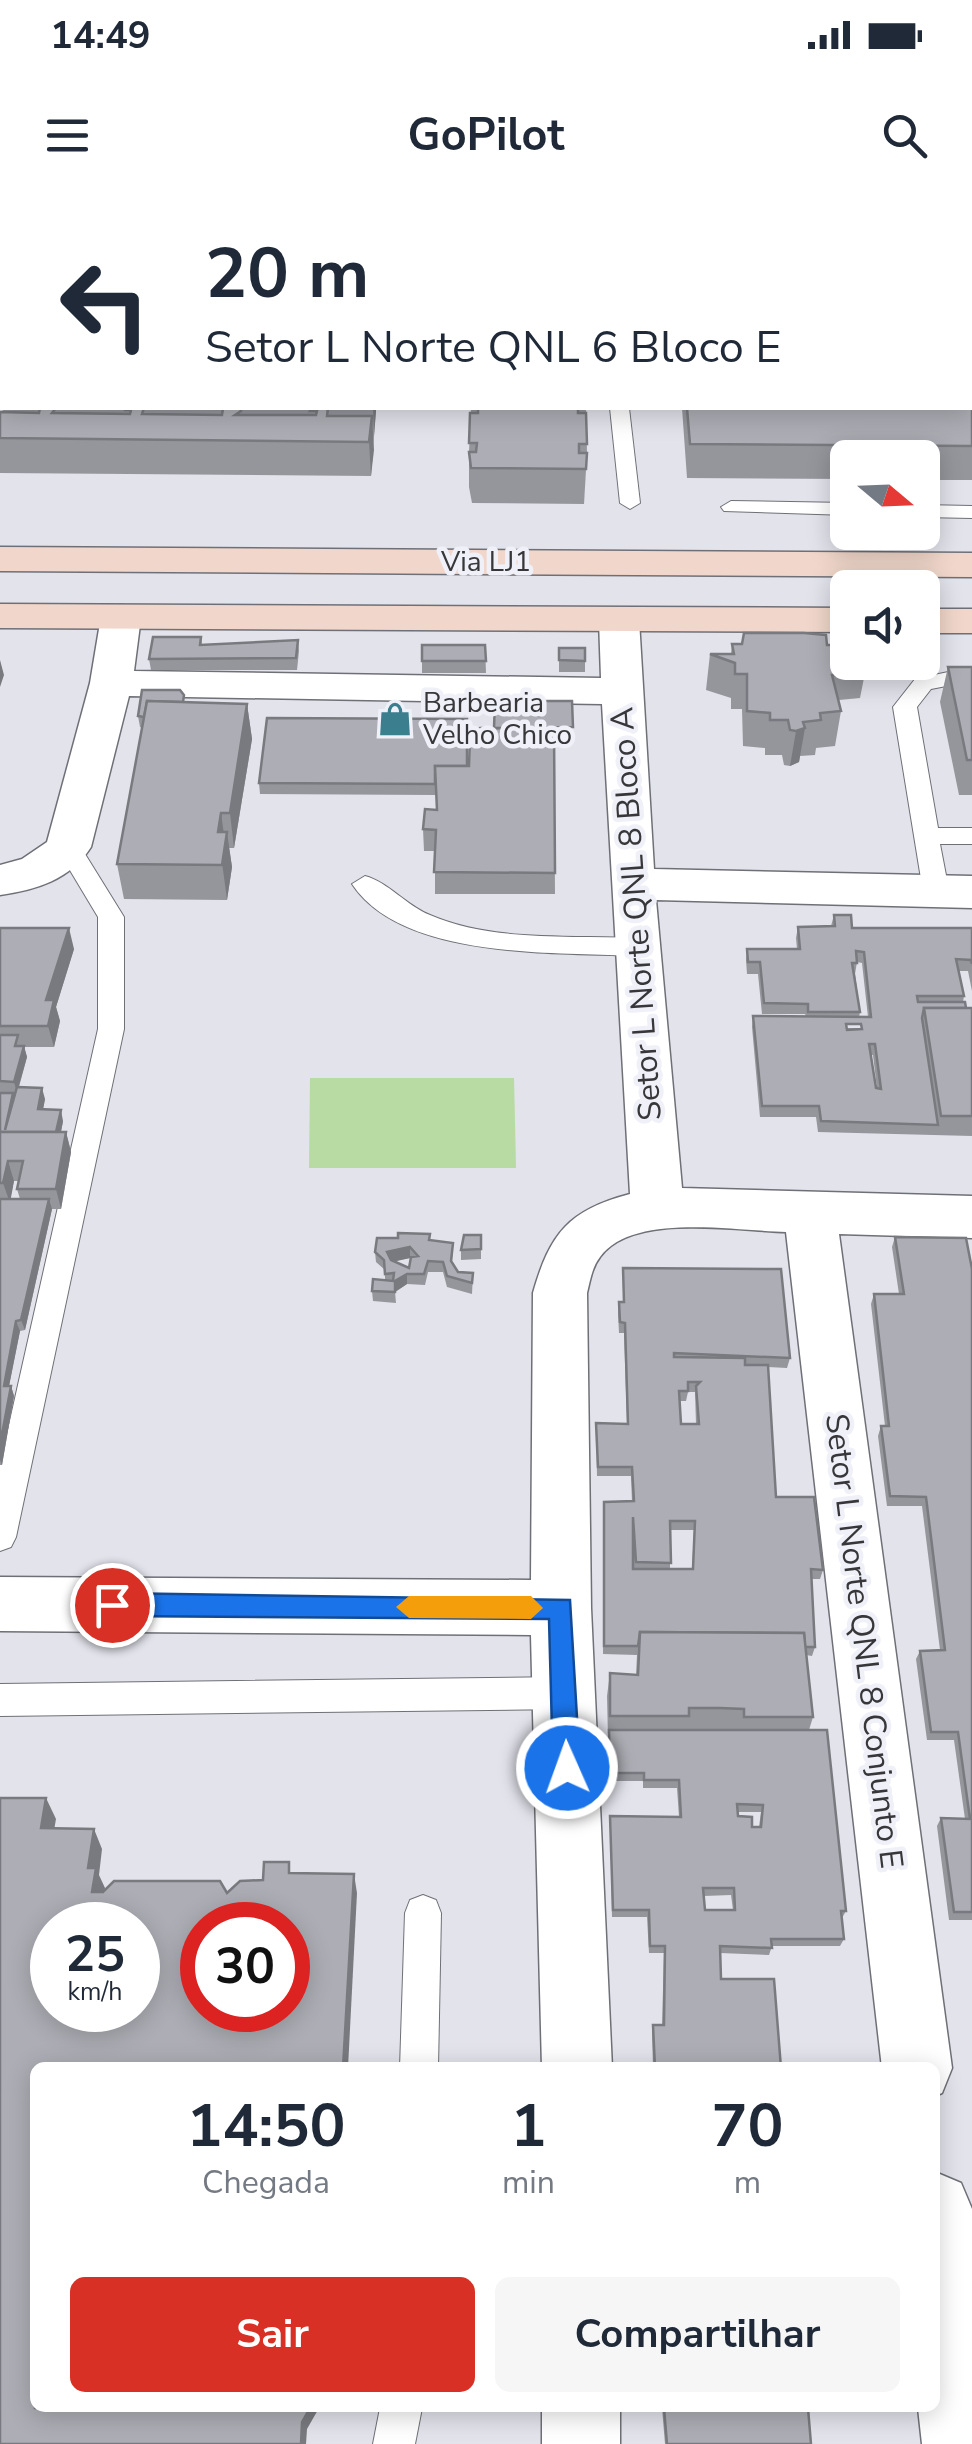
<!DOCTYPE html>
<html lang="pt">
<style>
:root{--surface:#fff;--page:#f6f6f7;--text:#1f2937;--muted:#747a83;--accent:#d93025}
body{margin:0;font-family:"Nunito Sans",sans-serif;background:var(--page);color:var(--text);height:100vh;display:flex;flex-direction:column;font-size:38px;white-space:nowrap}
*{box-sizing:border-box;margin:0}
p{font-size:32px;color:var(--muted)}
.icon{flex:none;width:55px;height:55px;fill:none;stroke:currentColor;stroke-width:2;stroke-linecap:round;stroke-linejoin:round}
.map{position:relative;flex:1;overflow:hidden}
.side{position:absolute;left:30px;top:1862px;width:910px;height:350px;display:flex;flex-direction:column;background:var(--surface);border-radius:15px;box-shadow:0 5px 25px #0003}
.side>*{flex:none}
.hud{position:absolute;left:0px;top:0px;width:972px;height:210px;box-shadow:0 5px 25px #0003;background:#fff;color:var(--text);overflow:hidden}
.needle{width:65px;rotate:109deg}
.controls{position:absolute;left:830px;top:240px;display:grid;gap:20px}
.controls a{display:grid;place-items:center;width:110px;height:110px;border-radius:15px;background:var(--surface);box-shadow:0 5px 25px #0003;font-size:50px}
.speed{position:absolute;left:30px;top:1702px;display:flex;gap:20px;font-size:50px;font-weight:700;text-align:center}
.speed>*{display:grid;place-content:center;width:130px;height:130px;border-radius:50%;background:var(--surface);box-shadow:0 5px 25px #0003;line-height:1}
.speed small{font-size:25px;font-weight:400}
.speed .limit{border:15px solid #d22;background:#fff;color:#111}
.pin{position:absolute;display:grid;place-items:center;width:85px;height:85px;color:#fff;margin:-42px;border:5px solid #fff;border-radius:50%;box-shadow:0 2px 10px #0007}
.me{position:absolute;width:110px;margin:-55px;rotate:358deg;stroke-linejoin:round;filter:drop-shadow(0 0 8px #0008)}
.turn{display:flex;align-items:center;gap:35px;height:210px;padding:0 40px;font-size:45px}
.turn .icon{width:130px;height:130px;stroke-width:2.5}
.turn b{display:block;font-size:70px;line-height:85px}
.eta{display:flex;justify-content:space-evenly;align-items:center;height:170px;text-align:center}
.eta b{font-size:60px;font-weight:700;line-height:70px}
.action{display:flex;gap:20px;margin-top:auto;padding:20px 40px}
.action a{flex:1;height:115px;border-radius:15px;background:var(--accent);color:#fff;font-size:40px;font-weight:700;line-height:115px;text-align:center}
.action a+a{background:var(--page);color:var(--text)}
.status{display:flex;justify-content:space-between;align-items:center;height:70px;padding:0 50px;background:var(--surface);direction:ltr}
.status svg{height:28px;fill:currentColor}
header{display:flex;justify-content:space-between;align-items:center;height:130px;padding:0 40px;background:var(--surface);font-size:45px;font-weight:700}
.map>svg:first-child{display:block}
.green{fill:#b7dba2}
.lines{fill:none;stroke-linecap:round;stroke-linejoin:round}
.service-casing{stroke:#6f7077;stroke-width:2}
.minor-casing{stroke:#6f7077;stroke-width:3}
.secondary-casing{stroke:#6f7077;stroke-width:3}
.service{fill:#fff;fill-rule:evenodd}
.minor{fill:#fff;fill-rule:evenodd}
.secondary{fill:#f1d7cb;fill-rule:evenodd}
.wall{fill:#95969c;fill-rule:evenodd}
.shaded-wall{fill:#797a7f}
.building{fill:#adaeb5;stroke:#797a7f;stroke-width:2.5;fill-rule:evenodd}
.route{fill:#1a73e8;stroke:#114b97;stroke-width:2.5}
.slow{fill:#f59e0b}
.labels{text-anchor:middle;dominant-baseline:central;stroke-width:9;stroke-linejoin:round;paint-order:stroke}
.far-street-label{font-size:28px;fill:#37373a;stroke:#eff0f8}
.far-poi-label{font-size:28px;fill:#37373a;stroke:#eff0f8;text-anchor:start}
.street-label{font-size:32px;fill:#37373a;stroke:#eff0f8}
</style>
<div class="status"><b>14:49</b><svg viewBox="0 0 49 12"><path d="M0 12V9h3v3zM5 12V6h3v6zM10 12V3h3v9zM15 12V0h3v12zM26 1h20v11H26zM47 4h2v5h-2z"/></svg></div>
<header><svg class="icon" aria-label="menu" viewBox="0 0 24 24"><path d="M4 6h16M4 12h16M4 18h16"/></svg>GoPilot<svg class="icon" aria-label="search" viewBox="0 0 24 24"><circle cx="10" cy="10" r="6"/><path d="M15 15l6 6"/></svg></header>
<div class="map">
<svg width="972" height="2244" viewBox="0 0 972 2244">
<rect width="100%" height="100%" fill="#e2e3eb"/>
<polygon class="green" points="310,878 514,878 516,968 309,968"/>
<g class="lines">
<g class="service-casing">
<g id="service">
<polygon points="610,208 629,208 640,303 630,309 620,303"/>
<polygon points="731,301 848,303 848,315 724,311 721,307"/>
<polygon points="922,305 972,306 972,318 922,317"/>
<polygon points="972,467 972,481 931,489 917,507 938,628 972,628 972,644 940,644 949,691 936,699 923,691 893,507 915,479"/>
<polygon points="68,639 77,641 124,717 124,829 16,1337 11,1347 0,1351 0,1265 98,829 98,717 56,647"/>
<path d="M365 676C388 682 407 706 430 715 492 742 570 735 636 738L649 747 636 756C556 752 402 760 352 684Z"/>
<polygon points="564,1477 576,1482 581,1493 576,1504 564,1509 0,1516 0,1484"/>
<polygon points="423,1695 436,1700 441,1713 438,1868 400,1868 405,1713 410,1700"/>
<polygon points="380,2208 422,2208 415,2244 373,2244"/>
</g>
</g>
<g class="minor-casing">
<g id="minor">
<polygon points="150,0 182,0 182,2 151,2"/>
<polygon points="387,0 419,0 419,2 388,2"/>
<polygon points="624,0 656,0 657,2 626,2"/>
<polygon points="855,0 887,0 887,2 856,2"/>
<rect x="0" y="140" width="2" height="20"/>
<rect x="970" y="147" width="2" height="20"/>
<path d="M121 405 135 408 141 417 134 471 601 478 599 420 605 411 619 408 633 411 639 420 654 669 972 676V708L656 700 682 988 972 996V1038L839 1034 952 1868 942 1893 935 1896V1868H882L786 1032C737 1031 632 1012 600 1057 592 1067 590 1081 587 1093L591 1408 612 1868H542L531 1435 0 1431V1377L531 1380 533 1093C550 1033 569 1010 630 994L602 504 129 496 91 647C70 680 36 690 0 695V665L22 659 47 642 90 483 101 417 107 408Z"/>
<polygon points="935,1972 961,1983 972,2009 972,2244 922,2244 918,2208 935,2208"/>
<rect x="542" y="2208" width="78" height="36"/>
</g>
</g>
<g class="secondary-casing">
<g id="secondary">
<polygon points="0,347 972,353 972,377 0,371"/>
<polygon points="0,404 848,408 848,432 0,428"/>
<rect x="922" y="409" width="50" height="24"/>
</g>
</g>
<use href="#service" class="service"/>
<use href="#minor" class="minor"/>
<use href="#secondary" class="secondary"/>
</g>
<g class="wall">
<polygon points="0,0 143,0 142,2 2,2 2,114 0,114"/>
<polygon points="192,0 373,0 372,2 296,2 297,1 286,0 286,2 267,2 268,0 265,1 265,2 191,2"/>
<rect x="427" y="0" width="184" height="2"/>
<polygon points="895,0 972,0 972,112 970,112 970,2 894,2"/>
<polygon points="972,181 972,280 922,280 922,258 848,258 848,279 687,278 682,208 970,208"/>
<polygon points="2,189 2,208 376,208 371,276 0,273 0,212 3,212 0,199"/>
<polygon points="471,208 586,208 587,253 584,304 472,303 469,287 469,252"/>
<polygon points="201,437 202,445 298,440 299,451 297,470 151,470 149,459"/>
<polygon points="732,444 827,445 839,455 867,463 860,498 839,500 841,511 835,546 816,548 815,555 800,556 799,562 790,566 784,565 782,555 765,555 765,548 743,546 742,509 731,509 731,498 706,490 710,454 731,454"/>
<polygon points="422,445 485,445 486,473 422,473"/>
<rect x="559" y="448" width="26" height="24"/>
<polygon points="948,467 972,467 972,595 959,595 940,502"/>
<polygon points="572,501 572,538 554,539 555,694 435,694 435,651 424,651 423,629 437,610 436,587 435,595 260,594 259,583 469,566 494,528 539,517"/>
<polygon points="185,502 247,504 252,539 234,648 229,648 232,667 227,700 124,699 117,664 142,528 140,527 138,516"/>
<path d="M834 715 852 728H972V791L968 771H959L964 796 963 802 966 808H972V936L818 932 816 917H760L752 827 753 816H806L805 814H762L758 774H747L746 760 747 749H797L796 738 798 727 831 726ZM857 762 862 763 868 817H859L860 812 855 774ZM846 824H861V828H847ZM871 855H873L877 888H876Z"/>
<path d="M0 728 74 749 56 807 60 821 54 847H24L27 857 19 887 45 899 43 909 63 921 61 932H66L71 952 61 1009H52L25 1130 20 1131 9 1186H11L14 1196 2 1265H0V893H13L14 896 16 892H0ZM14 981H19L17 989 20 999H10Z"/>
<polygon points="481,1035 481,1059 461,1060 461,1050"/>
<polygon points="895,1037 972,1069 972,1720 949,1720 937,1626 941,1618 965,1619 954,1540 927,1540 916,1459 920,1451 940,1450 922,1306 887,1306 878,1236 881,1226 885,1226 871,1104 874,1094 899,1094 892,1047"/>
<path d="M429 1040 453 1043 452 1063 458 1072 473 1073 472 1094 447 1087 443 1072H428L425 1085 407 1084 395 1092 396 1103 373 1101 372 1091 385 1080V1070L376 1062 375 1052ZM410 1058 409 1068 394 1061Z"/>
<path d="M623 1068 790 1158 787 1168 768 1167 776 1297 823 1370 820 1379H811L815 1447 812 1456 806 1455 813 1517 809 1530 846 1711 842 1718 844 1739 840 1746H772L769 1755 720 1753 721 1779 781 1868H653L652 1831 653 1825H662L664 1753H649L647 1717H612L610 1616 679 1617 677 1588H643V1581H609L607 1496 610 1473 636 1475 637 1455 603 1454 604 1302H632L631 1276H597L596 1223 627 1224 624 1133H619L618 1113 619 1102H623ZM688 1192H695L696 1224H681L680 1201H686ZM670 1330H694L692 1369H670ZM738 1612H761L759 1627H752L738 1616ZM731 1695 733 1710H705L704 1696Z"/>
<polygon points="662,2208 808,2208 811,2244 665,2244"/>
</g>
<g class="shaded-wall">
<polygon points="373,208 376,208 376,212 374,236"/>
<polygon points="372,216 374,250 371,276 369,242"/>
<polygon points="0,460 4,475 0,487"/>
<polygon points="247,504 252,539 234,648 230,613"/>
<polygon points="805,528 799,562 790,566 796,531"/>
<polygon points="221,613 225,642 227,632 232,667 227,700 218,632"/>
<polygon points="69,728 74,749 56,807 60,821 54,847 48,826 46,800"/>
<polygon points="24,846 27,857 17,892 14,882"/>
<polygon points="42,888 45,899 41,920 38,909"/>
<polygon points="61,910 63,921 57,952 54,942"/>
<polygon points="66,932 71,952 61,1009 56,989"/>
<polygon points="8,961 14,981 10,1003 3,983"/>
<polygon points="49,999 52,1009 25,1130 21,1120"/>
<polygon points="410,1047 410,1058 388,1063 387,1052"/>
<polygon points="407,1074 407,1084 395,1092 395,1081"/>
<polygon points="16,1121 20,1131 7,1196 4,1186"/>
<polygon points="11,1186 14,1196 2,1265 0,1260 0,1245"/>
<polygon points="46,1598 56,1619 51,1648 41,1628"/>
<polygon points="94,1629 102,1649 99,1675 105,1688 101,1711 92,1692 88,1668"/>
<polygon points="354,1674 357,1693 348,1868 343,1868"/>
<polygon points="310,2208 319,2208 307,2229 306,2244 301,2244 302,2222"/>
</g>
<g class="building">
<polygon points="0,0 43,0 42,2 2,3 0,3"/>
<polygon points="48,0 66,0 65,2 47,2"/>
<polygon points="66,0 139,0 138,2 66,2"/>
<polygon points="192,0 263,0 263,2 191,2"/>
<polygon points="268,0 283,0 283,2 267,2"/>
<polygon points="297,0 351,0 351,2 296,2"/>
<rect x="438" y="0" width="71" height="2"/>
<rect x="519" y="0" width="92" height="2"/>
<polygon points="675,0 702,0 744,2 676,2"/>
<polygon points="703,0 755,0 755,2 744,2"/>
<polygon points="767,0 846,0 846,2 768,2"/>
<polygon points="897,0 972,0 972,30 970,30 970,2 897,2"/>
<polygon points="0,16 2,16 2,31 0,32"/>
<rect x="970" y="30" width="2" height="22"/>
<rect x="0" y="34" width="2" height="17"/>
<rect x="0" y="56" width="2" height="47"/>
<rect x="970" y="61" width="2" height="41"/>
<polygon points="970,181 972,181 972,246 690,244 687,208 970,208"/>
<polygon points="40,208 56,208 52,213 130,214 131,210 125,210 125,208 144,208 142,214 222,215 223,208 240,208 241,211 235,215 316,215 317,211 310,211 312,208 328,208 327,216 372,216 369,242 0,238 0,212 39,213"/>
<polygon points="478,208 578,208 578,213 586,213 587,244 579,244 579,253 587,253 586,269 471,268 469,252 476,252 477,243 469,243 470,213 478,213"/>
<polygon points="744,433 804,433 826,435 827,445 837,445 839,455 848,455 848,462 867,463 843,465 843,475 832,475 841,511 820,513 821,520 803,522 805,528 796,531 790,530 788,520 770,520 770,513 747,511 747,474 735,474 735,463 710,454 734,454 732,444 742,444"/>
<polygon points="153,437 201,437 200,445 298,440 296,458 149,459"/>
<polygon points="422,445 485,445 486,461 422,461"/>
<polygon points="559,448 585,448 585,461 559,460"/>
<polygon points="948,467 972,467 972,560 967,560"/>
<polygon points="142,490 180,490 184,495 183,502 147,501 144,517 138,516"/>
<polygon points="147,501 247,504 230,613 221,613 218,632 227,632 222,665 117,664"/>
<polygon points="495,501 539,502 539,517 544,501 572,501 573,527 494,528"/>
<polygon points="267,518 467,519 467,566 435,566 435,584 259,583"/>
<polygon points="480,528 554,529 555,673 434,672 436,630 423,629 425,609 437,610 435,566 469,566 470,536"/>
<path d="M834 715H851L852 728H972V764L971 760 956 759 964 796H917L918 802H965L966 808H924L922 818 938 925 821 921 819 906H762L753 816 871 817 864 752 856 751 857 763H852L860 812H808V804L764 803 760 762H748L747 749H800L798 727 835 726ZM846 824H861L862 829 847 830ZM869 844H875L881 889 876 888Z"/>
<polygon points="0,728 69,728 46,800 54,800 48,826 0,826"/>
<polygon points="924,808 972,808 972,916 941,916"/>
<polygon points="0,835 18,835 15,846 24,846 14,882 0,881"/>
<polygon points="17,887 42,888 38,909 61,910 56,932 0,932 0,893 13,893 5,930"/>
<polygon points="0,932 66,932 56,989 17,989 23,961 8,961 3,983 0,983"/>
<polygon points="0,999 49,999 21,1120 16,1121 4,1186 11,1186 0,1245"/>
<path d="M398 1033 430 1034 429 1040 453 1043 451 1061 458 1072 473 1073 472 1083 447 1076 443 1062 428 1061 424 1074H407L395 1081V1092L372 1091 373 1079 393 1081 394 1073 385 1074 384 1060 375 1052 377 1038H398ZM410 1047 418 1056 411 1057 409 1068 391 1060 387 1052Z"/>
<polygon points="464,1035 481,1035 481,1049 461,1050"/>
<polygon points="895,1037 966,1038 972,1069 972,1712 954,1712 941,1618 970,1619 958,1532 931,1532 920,1451 945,1450 926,1297 890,1296 881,1226 889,1226 874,1094 904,1094"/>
<path d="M623 1068 781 1069 790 1158 674 1153V1157L745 1158V1165H768L776 1297H814L823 1370 811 1369 815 1447H805L804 1433 640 1432 638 1446H604V1302L634 1301 632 1267H598L596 1223 628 1224 625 1123 620 1122 619 1102H624ZM688 1182H700L696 1186 699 1224H681L679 1191H688ZM633 1317 636 1362 671 1363 670 1321H695L693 1369H633Z"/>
<polygon points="640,1432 804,1433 813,1517 744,1517 744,1509 720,1508 689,1508 689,1516 610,1516 610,1473 638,1475"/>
<path d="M609 1530H827L846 1711H841L844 1739H771L772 1748 720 1746 721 1779H774L781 1868H655L653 1825H664L665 1746H650L649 1710H613L610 1616 681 1617 679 1580H644V1573H610ZM737 1604 763 1605 761 1627H752V1617L738 1616ZM703 1688H734L735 1710H705Z"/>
<path d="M0 1598H46L41 1628 94 1629 88 1668H96L92 1692H103L114 1681H220L227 1693 240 1681 263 1680 264 1662H289V1673L354 1674 343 1868H35V2208H310L302 2222 301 2244H0ZM52 1725H138V1810H52ZM202 1725H288V1810H202Z"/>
<polygon points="664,2208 808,2208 811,2244 667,2244"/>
</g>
<polygon class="route" points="112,1393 570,1400 580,1568 576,1577 567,1581 557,1577 553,1568 549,1419 112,1416 100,1405"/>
<polygon class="slow" points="409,1396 531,1396 543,1408 531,1419 409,1418 396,1407"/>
<defs>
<g id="shop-bare" transform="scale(2.7)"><path d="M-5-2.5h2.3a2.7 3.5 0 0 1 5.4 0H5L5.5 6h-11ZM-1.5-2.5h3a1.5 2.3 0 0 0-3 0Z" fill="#3b7e8e" stroke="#eff0f8" stroke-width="2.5" paint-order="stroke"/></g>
</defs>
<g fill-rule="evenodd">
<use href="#shop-bare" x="395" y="519"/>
</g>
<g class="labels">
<g class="far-street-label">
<text x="486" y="362">Via LJ1</text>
</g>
<g class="far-poi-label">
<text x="423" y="503">Barbearia<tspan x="423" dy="32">Velho Chico</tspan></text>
</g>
<g class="street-label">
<text transform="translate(636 714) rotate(-94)">Setor L Norte QNL 8 Bloco A</text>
<text transform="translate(864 1441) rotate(83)">Setor L Norte QNL 8 Conjunto E</text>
</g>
</g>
</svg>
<div class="controls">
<a><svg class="needle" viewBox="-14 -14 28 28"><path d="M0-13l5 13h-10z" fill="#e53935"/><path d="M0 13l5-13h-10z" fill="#747a83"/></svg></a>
<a><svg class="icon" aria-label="sound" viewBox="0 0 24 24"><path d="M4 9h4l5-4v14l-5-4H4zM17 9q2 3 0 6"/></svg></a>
</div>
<div class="speed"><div>25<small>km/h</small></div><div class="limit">30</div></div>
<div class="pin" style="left:112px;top:1405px;background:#d93025"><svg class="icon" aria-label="arrive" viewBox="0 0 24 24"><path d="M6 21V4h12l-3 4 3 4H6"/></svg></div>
<svg class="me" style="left:567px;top:1568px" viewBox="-20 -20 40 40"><circle r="17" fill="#1a73e8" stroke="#fff" stroke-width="3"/><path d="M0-11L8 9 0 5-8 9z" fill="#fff"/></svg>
<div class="hud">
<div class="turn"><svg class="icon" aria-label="left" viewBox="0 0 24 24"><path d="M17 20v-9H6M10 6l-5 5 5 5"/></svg><div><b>20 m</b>Setor L Norte QNL 6 Bloco E</div></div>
</div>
<section class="side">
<div class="eta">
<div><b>14:50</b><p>Chegada</p></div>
<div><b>1</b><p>min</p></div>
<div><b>70</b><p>m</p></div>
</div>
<div class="action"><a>Sair</a><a>Compartilhar</a></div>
</section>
</div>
